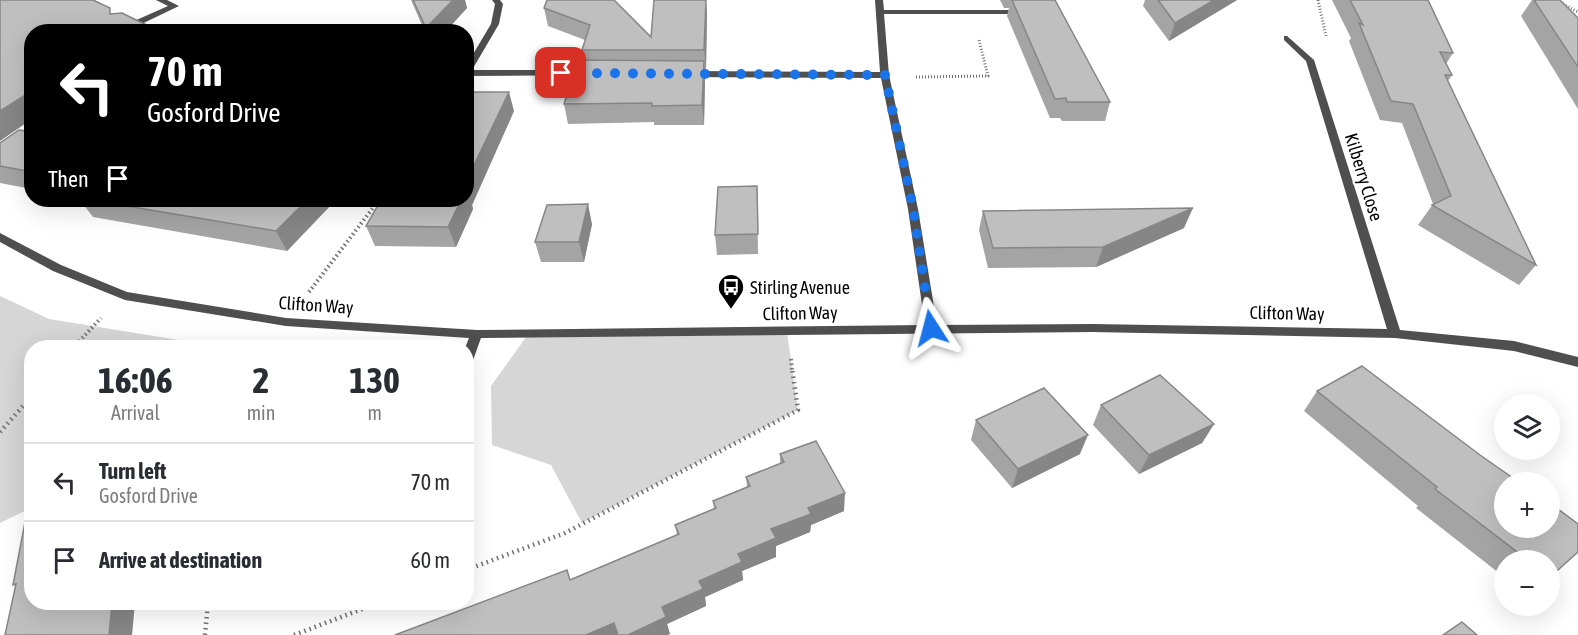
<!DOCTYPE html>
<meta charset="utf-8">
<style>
:root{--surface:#fff;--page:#f7f7f7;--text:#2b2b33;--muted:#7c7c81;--line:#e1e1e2}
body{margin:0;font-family:"Asap Condensed",sans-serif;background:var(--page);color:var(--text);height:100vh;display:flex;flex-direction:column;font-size:22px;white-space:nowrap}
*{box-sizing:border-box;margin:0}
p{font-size:20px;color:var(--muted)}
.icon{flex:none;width:33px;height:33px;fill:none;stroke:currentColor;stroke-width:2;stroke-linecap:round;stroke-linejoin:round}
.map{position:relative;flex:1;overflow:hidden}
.panel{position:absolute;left:24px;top:340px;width:450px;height:270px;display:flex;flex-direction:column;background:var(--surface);border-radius:24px;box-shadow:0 6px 24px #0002}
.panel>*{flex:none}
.banner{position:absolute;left:24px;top:24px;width:450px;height:183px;border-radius:24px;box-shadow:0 6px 24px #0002;background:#000;color:#fff;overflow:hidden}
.buttons{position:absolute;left:1494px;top:394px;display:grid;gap:12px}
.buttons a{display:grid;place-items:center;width:66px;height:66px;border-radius:50%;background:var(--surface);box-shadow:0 6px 24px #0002;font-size:30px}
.pin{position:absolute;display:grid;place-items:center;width:51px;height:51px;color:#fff;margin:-26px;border-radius:12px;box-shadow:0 3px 9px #0006}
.me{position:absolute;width:66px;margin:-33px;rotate:351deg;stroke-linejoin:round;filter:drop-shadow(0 0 4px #0008)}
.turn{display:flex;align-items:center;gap:21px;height:126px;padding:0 24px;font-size:27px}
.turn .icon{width:78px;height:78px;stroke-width:2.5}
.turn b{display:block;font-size:42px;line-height:51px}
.then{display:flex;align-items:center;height:57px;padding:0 24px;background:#0003;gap:12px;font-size:22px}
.eta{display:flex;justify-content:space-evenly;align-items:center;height:102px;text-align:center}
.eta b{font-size:36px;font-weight:700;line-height:42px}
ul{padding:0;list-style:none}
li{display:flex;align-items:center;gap:18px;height:78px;padding:0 24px;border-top:2px solid var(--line)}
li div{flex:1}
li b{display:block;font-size:22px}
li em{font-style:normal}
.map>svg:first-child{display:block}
.green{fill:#d6d6d6}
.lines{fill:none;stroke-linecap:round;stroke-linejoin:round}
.path-far2{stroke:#717171;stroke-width:3;stroke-dasharray:1 2;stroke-linecap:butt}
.path-far1{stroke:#717171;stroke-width:4;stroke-dasharray:1.5 3;stroke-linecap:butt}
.path{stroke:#717171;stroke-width:4.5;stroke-dasharray:1.5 4;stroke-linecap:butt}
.street{fill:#4f4f4f;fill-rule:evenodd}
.wall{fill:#a4a4a4}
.shaded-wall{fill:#868686}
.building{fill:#bfbfbf;stroke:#868686;stroke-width:1.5}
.route{stroke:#1a73e8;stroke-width:10;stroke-dasharray:0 18}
.labels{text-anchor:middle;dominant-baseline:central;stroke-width:4.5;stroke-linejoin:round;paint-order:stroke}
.street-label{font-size:18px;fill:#000;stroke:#fff}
.poi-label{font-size:18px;fill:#000;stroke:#fff;text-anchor:start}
</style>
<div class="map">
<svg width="1578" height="635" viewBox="0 0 1578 635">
<rect width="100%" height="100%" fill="#fff"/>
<g class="green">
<polygon points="0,296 49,319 228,348 32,348 31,508 0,523"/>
<polygon points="787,332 798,410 582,523 551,465 492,445 491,386 529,333"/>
</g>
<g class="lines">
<g class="path-far2">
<polyline points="1318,0 1326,36"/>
<polyline points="1555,0 1578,12"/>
<polyline points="916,77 988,76 979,40"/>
</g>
<g class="path-far1">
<polyline points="309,292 379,200"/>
<polyline points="73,348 101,318"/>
<polyline points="791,359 792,370"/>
</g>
<g class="path">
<polyline points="0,432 32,396"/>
<polyline points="466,570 565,533 798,410 792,368"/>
<polyline points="205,635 208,603"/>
<polyline points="294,635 378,603"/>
</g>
<g class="street">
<polygon points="156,0 167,0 179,6 129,30 123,30 123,26 168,6"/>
<polygon points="492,0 500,0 503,4 499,24 472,70 590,70 593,71 593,75 466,76 466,66 491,24 495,4"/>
<polygon points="875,0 883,0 884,10 1023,10 1027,12 1023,14 884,14 889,75 918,209 937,325 1092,324 1387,329 1306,61 1284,40 1284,36 1287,36 1314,60 1400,330 1514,341 1578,357 1578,367 1514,351 1395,338 1092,332 481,338 472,363 466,368 465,348 469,338 286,326 125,300 53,271 0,242 0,233 61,265 127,292 286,318 477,330 925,325 908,209 881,78 688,77 684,74 688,71 880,72"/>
</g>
</g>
<g class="wall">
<polygon points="411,0 465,0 467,8 445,32 425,32"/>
<polygon points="1000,0 1055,0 1110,102 1105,121 1062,121 1060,118 1050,118 1007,16 1009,8 1004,8"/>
<polygon points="1145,0 1237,0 1169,41 1143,6"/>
<polygon points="1332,0 1428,0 1453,53 1446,64 1452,75 1448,81 1536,265 1519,285 1418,225 1433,204 1402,123 1380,120 1349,41 1351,38"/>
<polygon points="1532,0 1560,0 1578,18 1578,109 1521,16"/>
<polygon points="544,8 651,37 707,13 706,69 705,69 705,79 704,125 654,125 654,122 568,124 564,104 584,60 582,50 585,40 548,26"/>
<polygon points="514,111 472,205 473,209 456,247 375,246 366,226 466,200"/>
<polygon points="32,132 32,189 0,183 0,143"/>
<polygon points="757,186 758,254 717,255 715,235"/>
<polygon points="80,200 329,200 331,205 287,251 93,217"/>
<polygon points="983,211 1184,228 1096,267 988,268 979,230"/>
<polygon points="592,224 584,262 541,262 535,242"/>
<polygon points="1317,391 1550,561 1504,561 1504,577 1416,508 1418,506 1304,411"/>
<polygon points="1101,405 1214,424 1202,443 1139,474 1093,425"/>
<polygon points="976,420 1080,454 1012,488 971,440"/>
<polygon points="780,454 844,511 811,525 810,532 776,546 776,557 742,571 743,580 705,597 706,606 667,624 670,634 571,579 677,535 675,525 714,509 713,501 747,487 746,477 780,464"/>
</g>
<g class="shaded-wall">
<polygon points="453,0 465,0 467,8 445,32 428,32 426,28"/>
<polygon points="706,0 707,13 706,69 704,50"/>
<polygon points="1214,0 1237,0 1169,41 1175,23"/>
<polygon points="704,61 705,79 704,125 702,105"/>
<polygon points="32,91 32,119 0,141 0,111"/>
<polygon points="509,92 514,111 472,205 473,209 456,247 448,227 461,200 466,200 466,182"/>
<polygon points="307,200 329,200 331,205 287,251 276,231"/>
<polygon points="588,204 592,224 584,262 579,242"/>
<polygon points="1193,208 1184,228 1096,267 1103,247"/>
<polygon points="1214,424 1202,443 1139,474 1149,455"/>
<polygon points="1088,435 1080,454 1012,488 1018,469"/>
<polygon points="845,493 844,511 811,525 810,532 776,546 776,557 742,571 743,580 705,597 706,606 667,624 670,634 668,635 628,635 662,607 771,529 808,508"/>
<polygon points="112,603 135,603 132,635 109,635"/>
<polygon points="614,623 618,635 586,635"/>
</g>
<g class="building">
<polygon points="0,0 93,0 110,8 110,14 122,13 161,32 32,32 32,91 0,111"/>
<polygon points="413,0 453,0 426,28"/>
<polygon points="547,0 614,0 651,37 654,0 706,0 704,50 582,50 590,25 544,8"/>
<polygon points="1012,0 1055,0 1110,102 1067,102 1066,98 1055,99"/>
<polygon points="1158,0 1214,0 1175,23"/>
<polygon points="1350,0 1428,0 1453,53 1440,52 1452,75 1445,75 1536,265 1432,205 1451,196 1413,104 1391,101 1359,23 1363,25"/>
<polygon points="1534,0 1560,0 1578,18 1578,67"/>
<polygon points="579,60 704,61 702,105 652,106 652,103 564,104"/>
<polygon points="466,92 509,92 466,182"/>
<polygon points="19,130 32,132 32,172 0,166 0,143"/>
<polygon points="757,186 758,234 715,235 718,187"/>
<polygon points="91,200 307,200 276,231"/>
<polygon points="381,200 461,200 448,227 366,226"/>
<polygon points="588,204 579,242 535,242 547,205"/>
<polygon points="1193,208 1103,247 993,248 983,211"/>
<polygon points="1362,366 1480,455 1520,483 1504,483 1504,528 1550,528 1550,503 1578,524 1578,552 1550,577 1550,561 1529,561 1435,489 1437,487 1317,391"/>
<polygon points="1160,375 1214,424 1149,455 1101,405"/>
<polygon points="1044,388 1088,435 1018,469 976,420"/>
<polygon points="816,441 845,493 808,508 811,514 771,529 776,538 738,554 742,562 699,581 703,589 662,607 666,617 628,635 618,635 614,623 586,635 395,635 567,570 570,580 679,534 675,525 716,508 713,501 750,486 746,477 784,462 780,454"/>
<polygon points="32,515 32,603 112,603 109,635 5,635 16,584 13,585 26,517"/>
<polygon points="1462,622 1477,635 1443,635"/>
</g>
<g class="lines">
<polyline class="route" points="561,73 885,75 913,208 931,328"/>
</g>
<defs>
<g id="bus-pin" transform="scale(1.35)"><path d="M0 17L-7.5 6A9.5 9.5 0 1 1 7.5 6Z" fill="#000" stroke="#fff"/><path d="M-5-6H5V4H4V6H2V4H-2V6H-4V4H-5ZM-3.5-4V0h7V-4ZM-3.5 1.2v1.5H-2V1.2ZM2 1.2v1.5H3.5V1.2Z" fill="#fff"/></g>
</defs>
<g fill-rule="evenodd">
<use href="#bus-pin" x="731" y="287"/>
</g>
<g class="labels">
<g class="street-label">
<text transform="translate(1364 177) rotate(73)">Kilberry Close</text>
<text transform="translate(316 305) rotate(4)">Clifton Way</text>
<text transform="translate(800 313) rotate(-1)">Clifton Way</text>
<text transform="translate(1287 313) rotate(1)">Clifton Way</text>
</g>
<g class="poi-label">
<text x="750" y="287">Stirling Avenue</text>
</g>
</g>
</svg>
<div class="buttons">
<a><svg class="icon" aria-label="layers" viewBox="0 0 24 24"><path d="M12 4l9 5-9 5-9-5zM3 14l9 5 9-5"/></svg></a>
<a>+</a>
<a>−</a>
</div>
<div class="pin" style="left:561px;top:73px;background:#d93025"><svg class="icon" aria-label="arrive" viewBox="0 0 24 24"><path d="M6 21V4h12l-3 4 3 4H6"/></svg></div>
<svg class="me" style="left:931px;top:328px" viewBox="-20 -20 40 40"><path d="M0-17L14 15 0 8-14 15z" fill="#1a73e8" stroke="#fff" stroke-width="4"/></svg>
<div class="banner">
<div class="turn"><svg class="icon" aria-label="left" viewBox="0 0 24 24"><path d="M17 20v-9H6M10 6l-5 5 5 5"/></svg><div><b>70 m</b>Gosford Drive</div></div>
<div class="then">Then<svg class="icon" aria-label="arrive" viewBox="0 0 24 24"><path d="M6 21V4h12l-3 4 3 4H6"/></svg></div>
</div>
<section class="panel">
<div class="eta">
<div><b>16:06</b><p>Arrival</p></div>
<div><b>2</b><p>min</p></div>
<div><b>130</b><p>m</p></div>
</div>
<ul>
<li><svg class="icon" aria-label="left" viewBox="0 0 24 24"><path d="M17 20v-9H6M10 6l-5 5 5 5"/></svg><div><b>Turn left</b><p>Gosford Drive</p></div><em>70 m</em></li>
<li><svg class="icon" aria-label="arrive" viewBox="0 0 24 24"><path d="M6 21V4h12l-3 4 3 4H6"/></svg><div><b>Arrive at destination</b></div><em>60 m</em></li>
</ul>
</section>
</div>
